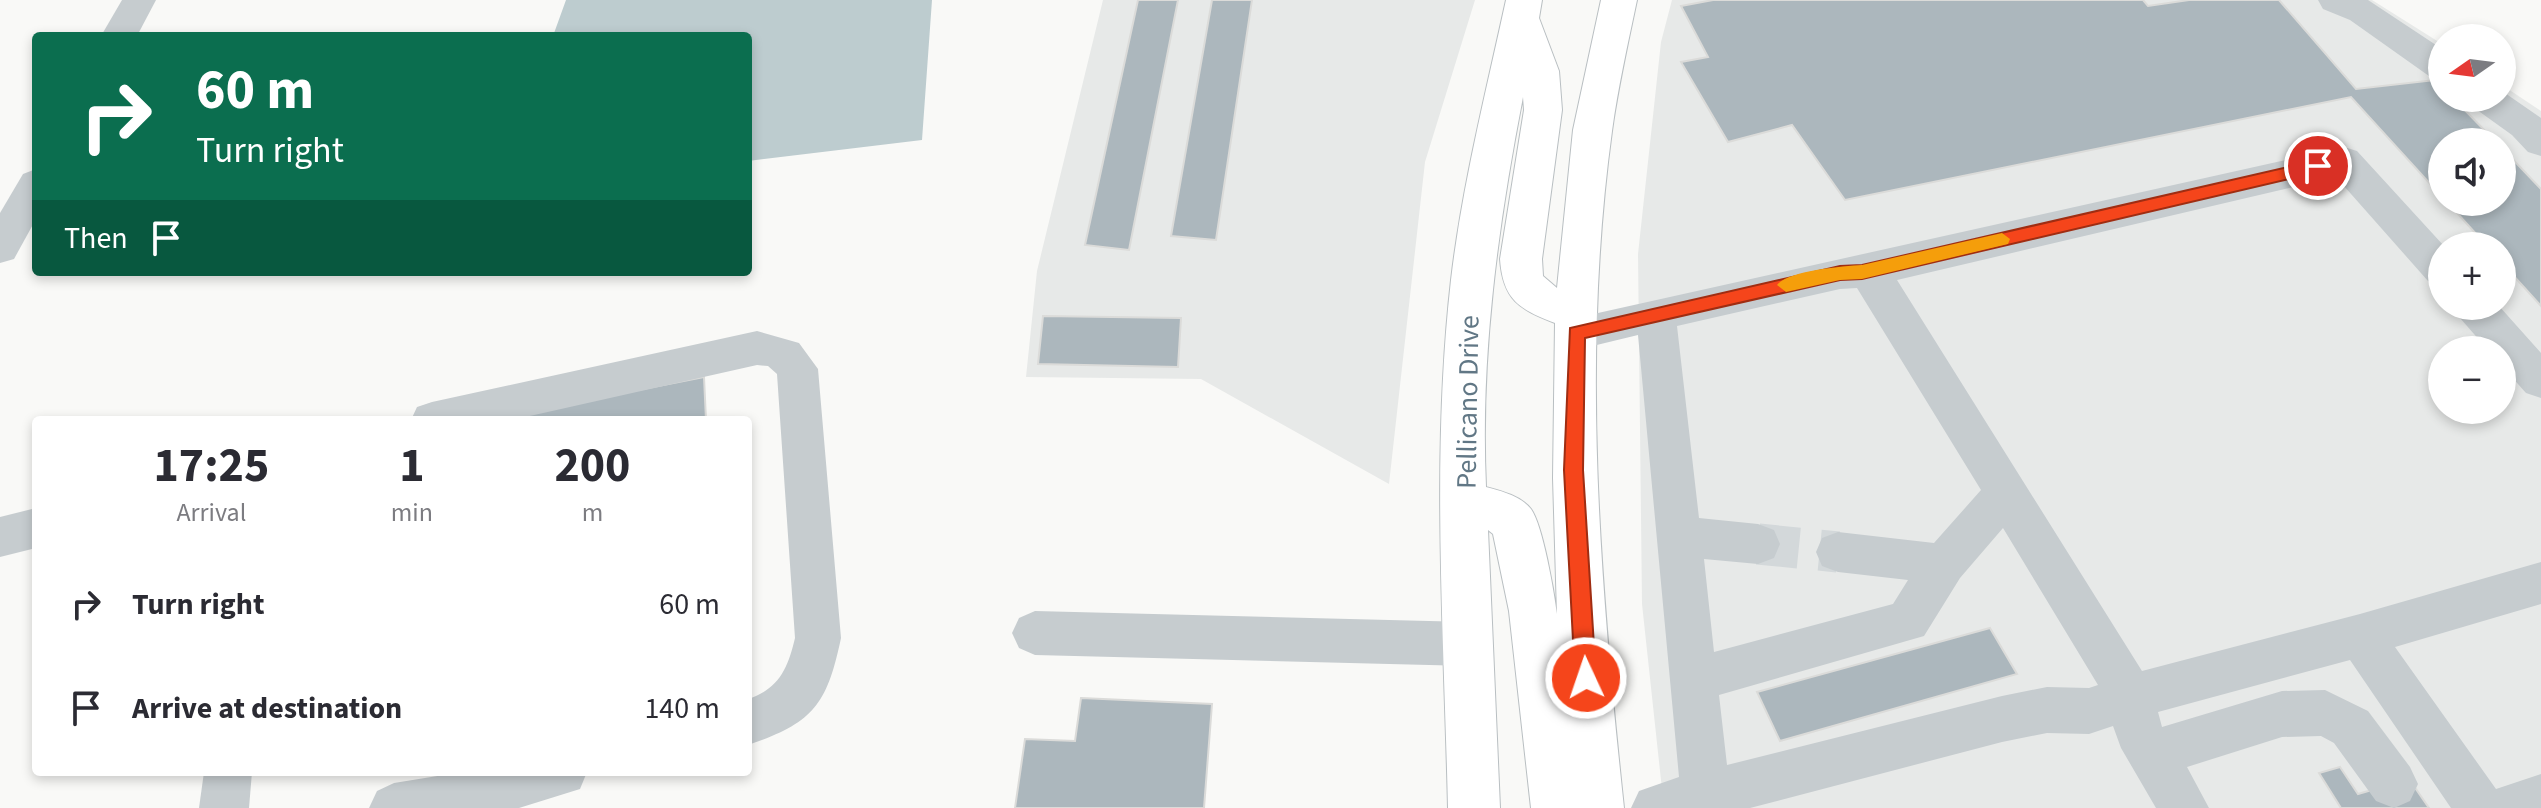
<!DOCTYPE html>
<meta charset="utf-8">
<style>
:root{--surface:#fff;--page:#f7f7f7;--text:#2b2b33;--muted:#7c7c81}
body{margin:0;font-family:"Source Sans 3",sans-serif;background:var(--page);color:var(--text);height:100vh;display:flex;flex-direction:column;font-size:30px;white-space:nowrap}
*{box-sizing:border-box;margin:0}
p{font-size:26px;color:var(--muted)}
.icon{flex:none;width:44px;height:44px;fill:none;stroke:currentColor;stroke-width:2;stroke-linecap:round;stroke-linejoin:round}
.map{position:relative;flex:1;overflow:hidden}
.sheet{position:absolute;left:32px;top:416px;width:720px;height:360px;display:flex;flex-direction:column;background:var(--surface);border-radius:8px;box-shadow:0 4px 12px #0003}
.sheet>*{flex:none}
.hud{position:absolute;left:32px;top:32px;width:720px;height:244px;border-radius:8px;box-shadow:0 4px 12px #0003;background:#0b6e4f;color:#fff;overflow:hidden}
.needle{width:52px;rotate:256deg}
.tools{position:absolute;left:2428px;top:24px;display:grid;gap:16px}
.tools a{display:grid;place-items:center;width:88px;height:88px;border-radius:50%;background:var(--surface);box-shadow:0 4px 12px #0003;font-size:40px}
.pin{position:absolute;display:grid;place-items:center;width:68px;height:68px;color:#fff;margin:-34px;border:4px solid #fff;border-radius:50%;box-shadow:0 2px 8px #0007}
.me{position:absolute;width:88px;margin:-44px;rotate:357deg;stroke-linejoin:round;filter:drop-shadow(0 0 6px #0008)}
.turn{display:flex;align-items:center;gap:28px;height:168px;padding:0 32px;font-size:36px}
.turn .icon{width:104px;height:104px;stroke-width:2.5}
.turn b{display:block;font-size:56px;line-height:68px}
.then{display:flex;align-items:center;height:76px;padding:0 32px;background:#0003;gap:16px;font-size:30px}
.eta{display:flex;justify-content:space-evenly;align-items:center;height:136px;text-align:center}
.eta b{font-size:48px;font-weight:700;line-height:56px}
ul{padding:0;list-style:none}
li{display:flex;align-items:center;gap:24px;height:104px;padding:0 32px}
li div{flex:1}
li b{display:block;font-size:30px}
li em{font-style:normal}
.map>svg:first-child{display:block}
.built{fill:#e7e9e8;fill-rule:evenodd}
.water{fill:#bdcccf}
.building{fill:#acb7bd;stroke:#dbdbd9;stroke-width:2}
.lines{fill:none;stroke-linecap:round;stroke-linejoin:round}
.minor-tunnel{stroke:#d3d8da;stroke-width:41;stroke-dasharray:41 21;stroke-linecap:butt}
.major-casing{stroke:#b9bfc2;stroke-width:2}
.minor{fill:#c6cccf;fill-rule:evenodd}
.major{fill:#fff;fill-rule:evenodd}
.route{fill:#f5451b;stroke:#9f2d12;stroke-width:2}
.slow{fill:#f59e0b}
.labels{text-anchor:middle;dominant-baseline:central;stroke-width:8;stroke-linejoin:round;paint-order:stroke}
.street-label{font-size:28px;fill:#617785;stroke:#fff}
</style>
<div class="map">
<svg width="2541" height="808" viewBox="0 0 2541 808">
<rect width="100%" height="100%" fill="#f9f9f7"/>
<g class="built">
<polygon points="1103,0 1475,0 1425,162 1389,484 1201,379 1026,377 1037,271"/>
<path d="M1672 0H2372L2442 44V98H2502V85L2541 111V808H1664L1642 604 1638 254 1661 42ZM2442 142H2502V202H2442ZM2442 246H2502V306H2442ZM2442 350H2502V410H2442Z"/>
</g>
<polygon class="water" points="566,0 932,0 922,140 748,161 748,36 553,36"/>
<g class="building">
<polygon points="1138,0 1178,0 1129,250 1085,245"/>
<polygon points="1212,0 1252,0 1216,240 1171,236"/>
<polygon points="1713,0 2143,0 2148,6 2189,0 2279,0 2356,89 2435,80 2442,87 2442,98 2453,98 2496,142 2442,142 2442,197 2351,97 1845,200 1792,125 1728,142 1681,62 1708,57 1681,6"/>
<polygon points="2502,148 2541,189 2541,306 2502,263 2502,246 2487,246 2447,202 2502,202"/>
<polygon points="1043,316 1181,318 1178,367 1038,364"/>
<polygon points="704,377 706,420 485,420"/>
<polygon points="1990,628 2017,674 1780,741 1757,692"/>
<polygon points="1081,698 1212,704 1204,808 1015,808 1025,739 1075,741"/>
<polygon points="2340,767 2358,794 2409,779 2429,808 2341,808 2319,773"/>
</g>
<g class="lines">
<polyline class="minor-tunnel" points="1758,544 1838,552"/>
<g class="major-casing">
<path id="major" d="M1506 0H1542L1539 18 1559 71 1562 110 1542 259 1543 276 1557 288 1573 130 1601 0H1637C1628 43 1618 87 1612 131 1581 355 1600 584 1624 808H1531L1509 611 1493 534 1488 530 1500 808H1448C1444 632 1431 455 1451 280 1462 186 1486 92 1506 0ZM1523 97 1524 110 1500 259C1503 300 1519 309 1555 323L1553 478 1557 614C1554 592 1543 526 1531 509 1521 496 1501 491 1486 487 1480 356 1498 225 1523 97Z"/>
</g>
<g class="minor">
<polygon points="122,0 156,0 137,36 101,36"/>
<polygon points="2318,0 2368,0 2442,49 2442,80 2429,76 2350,20 2323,9"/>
<polygon points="2502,91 2541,118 2541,156 2528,152 2512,135 2473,107 2468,98 2502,98"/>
<path d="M2344 147 2357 151 2444 246 2442 286 2428 281 2336 177 1897 280 2142 671 2360 614 2541 562V604L2395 647 2496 789 2541 774V808H2451L2350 660 2158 712 2162 727 2282 691 2325 690 2368 711 2410 767 2418 784 2410 801 2394 808 2376 801 2334 743 2321 736 2282 737 2187 767 2209 808H2156L2121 748 2113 726 2089 734 2047 733 2002 742 1750 808H1631L1639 791 1679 777 1638 335 1576 350 1562 345 1556 333 1562 321ZM1857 288 1981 490 1934 543 1838 532 1822 538 1816 552 1822 566 1838 572 1908 580 1893 604 1714 652 1704 559 1758 564 1774 558 1780 544 1774 530 1758 524 1699 518 1677 326 1840 289ZM2003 528 2098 685 2089 688 2047 687 2002 696 1727 765 1719 695 1924 636 1960 578Z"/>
<polygon points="36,169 36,219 14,259 0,263 0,213 23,174"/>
<polygon points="2454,306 2499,306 2541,353 2541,398 2526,393 2502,366 2502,350 2488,350 2460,318"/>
<path d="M757 331 799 343 818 369 841 638C827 705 813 723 748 745V699C779 689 788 668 795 638L777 374 768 366 757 365 512 420H411L417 407 432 402Z"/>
<polygon points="36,508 36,548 0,557 0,517"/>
<polygon points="1035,611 1469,622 1485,629 1492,644 1485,659 1469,666 1035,655 1019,648 1012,633 1019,618"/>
<polygon points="204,772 252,772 249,808 199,808"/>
<polygon points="462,772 587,772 580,789 519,808 369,808 377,791 394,783"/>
</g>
<use href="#major" class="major"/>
</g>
<polygon class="route" points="2318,160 2323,162 2323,171 1862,279 1840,280 1585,338 1583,470 1596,678 1593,685 1586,688 1578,685 1575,678 1564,470 1570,328 1840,266 1862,265"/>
<path class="slow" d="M2002 233 2010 239 2008 244 1862 279 1840 280 1786 292 1777 285C1787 271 1843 266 1862 265Z"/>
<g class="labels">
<g class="street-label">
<text transform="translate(1468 402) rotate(-89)">Pellicano Drive</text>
</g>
</g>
</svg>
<div class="tools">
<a><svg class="needle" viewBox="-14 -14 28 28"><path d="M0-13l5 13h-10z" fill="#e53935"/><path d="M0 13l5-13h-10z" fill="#7c7c81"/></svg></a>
<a><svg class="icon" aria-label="sound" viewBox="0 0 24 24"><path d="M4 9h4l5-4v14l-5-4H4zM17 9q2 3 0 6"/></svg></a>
<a>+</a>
<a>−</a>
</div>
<div class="pin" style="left:2318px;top:166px;background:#d93025"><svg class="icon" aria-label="arrive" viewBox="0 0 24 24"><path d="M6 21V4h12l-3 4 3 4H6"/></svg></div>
<svg class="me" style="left:1586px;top:678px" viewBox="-20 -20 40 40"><circle r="17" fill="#f5451b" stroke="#fff" stroke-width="3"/><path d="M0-11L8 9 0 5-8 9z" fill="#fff"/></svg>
<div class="hud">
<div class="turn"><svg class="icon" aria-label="right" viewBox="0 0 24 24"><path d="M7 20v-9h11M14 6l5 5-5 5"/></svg><div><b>60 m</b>Turn right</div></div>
<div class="then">Then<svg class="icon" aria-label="arrive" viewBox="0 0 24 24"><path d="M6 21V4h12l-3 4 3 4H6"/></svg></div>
</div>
<section class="sheet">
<div class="eta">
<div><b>17:25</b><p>Arrival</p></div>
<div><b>1</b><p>min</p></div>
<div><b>200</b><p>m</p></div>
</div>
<ul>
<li><svg class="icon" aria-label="right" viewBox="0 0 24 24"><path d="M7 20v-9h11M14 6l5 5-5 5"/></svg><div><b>Turn right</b></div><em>60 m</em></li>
<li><svg class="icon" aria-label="arrive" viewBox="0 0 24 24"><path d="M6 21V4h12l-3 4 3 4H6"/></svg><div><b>Arrive at destination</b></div><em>140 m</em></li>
</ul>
</section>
</div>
